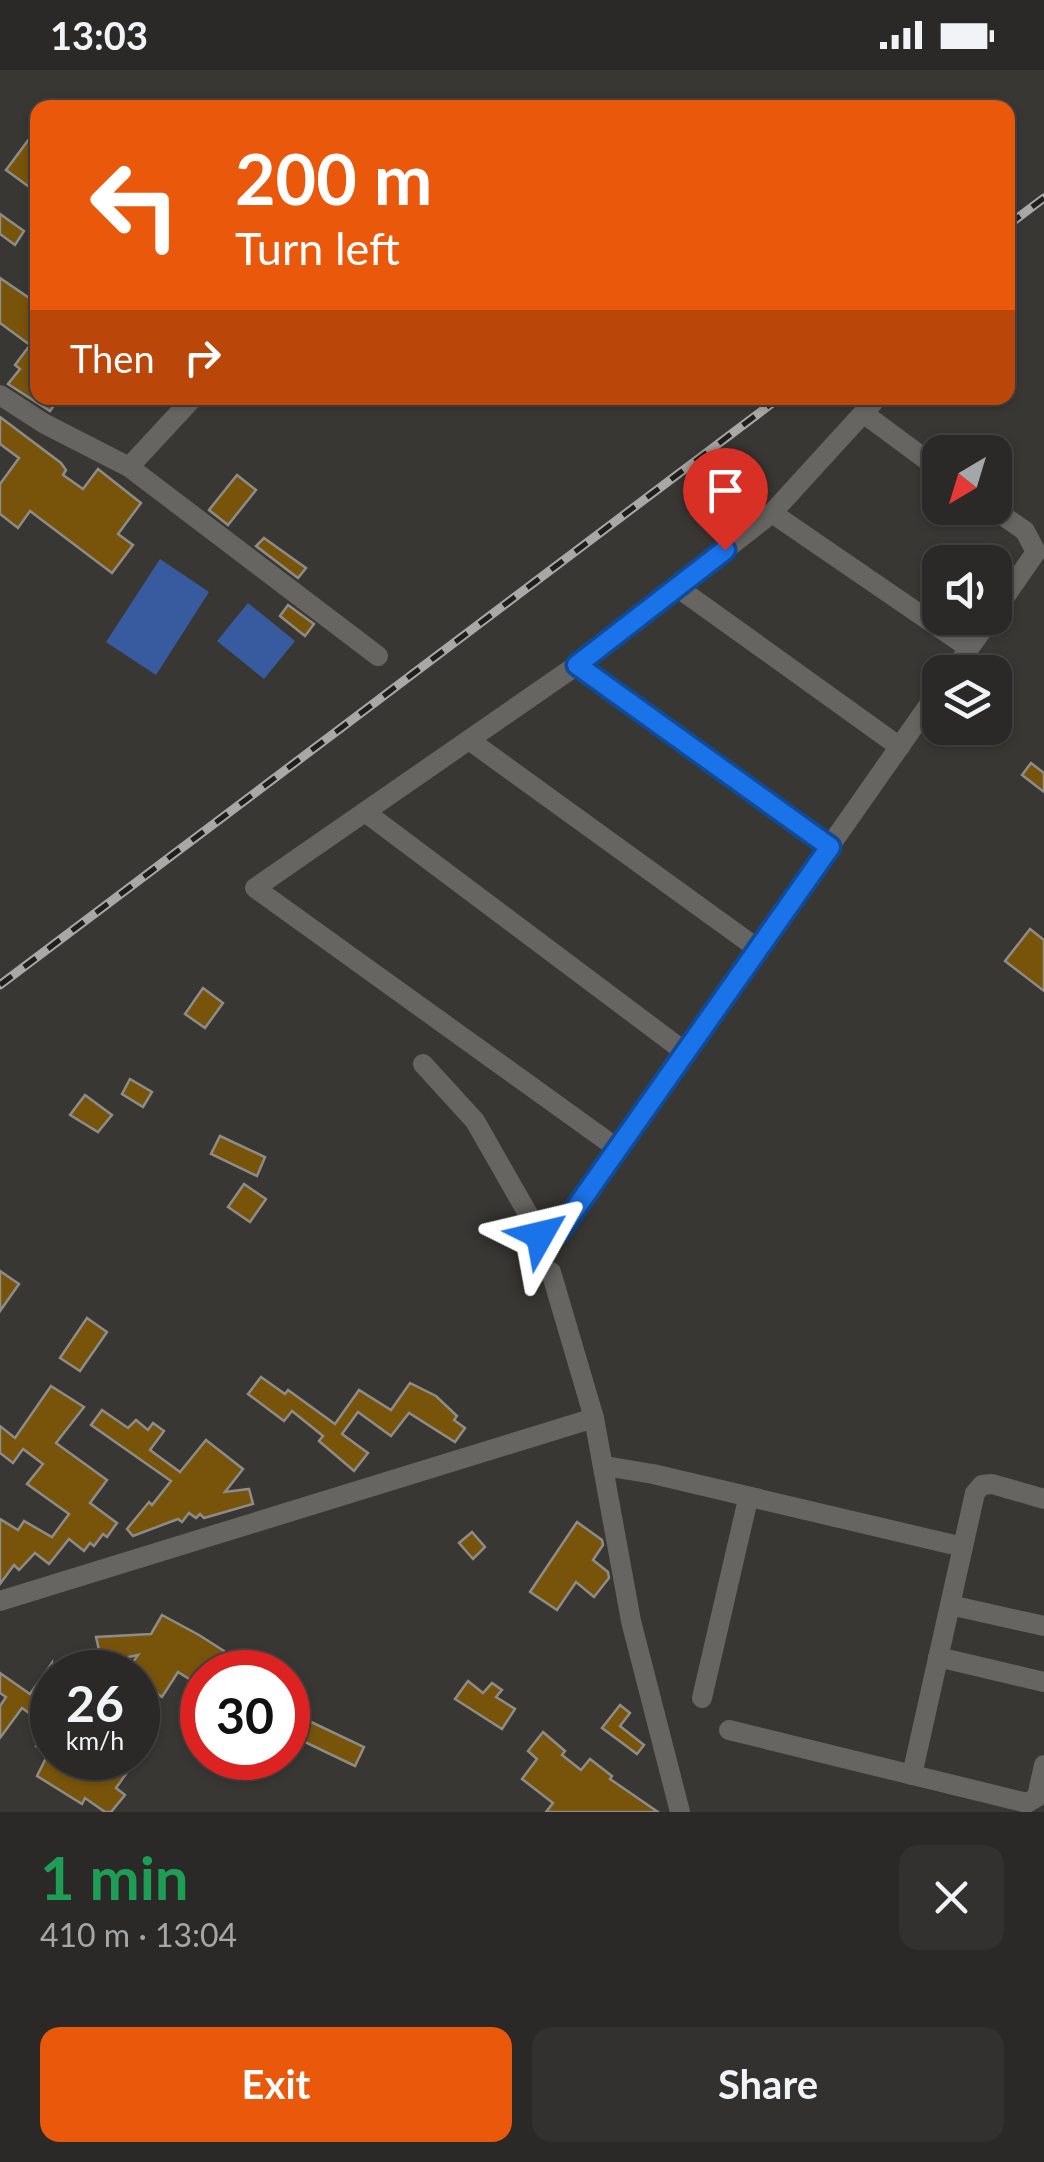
<!DOCTYPE html>
<meta charset="utf-8">
<style>
:root{--surface:#2a2927;--page:#32312f;--text:#f1f3f6;--muted:#a5a6a7;--line:#464544;--accent:#ea580c}
body{margin:0;font-family:Lato,sans-serif;background:var(--page);color:var(--text);height:100vh;display:flex;flex-direction:column;font-size:38px;white-space:nowrap}
*{box-sizing:border-box;margin:0}
p{font-size:32px;color:var(--muted)}
.icon{flex:none;width:55px;height:55px;fill:none;stroke:currentColor;stroke-width:2;stroke-linecap:round;stroke-linejoin:round}
.map{position:relative;height:1742px;overflow:hidden}
.side{display:flex;flex-direction:column;background:var(--surface);flex:1}
.side>*{flex:none}
.hud{position:absolute;left:30px;top:30px;width:985px;height:305px;border-radius:20px;box-shadow:0 2px 8px #0004,0 0 0 2px var(--line);background:#ea580c;color:#fff;overflow:hidden}
.needle{width:65px;rotate:218deg}
.buttons{position:absolute;left:922px;top:365px;display:grid;gap:20px}
.buttons a{display:grid;place-items:center;width:90px;height:90px;border-radius:20px;background:var(--surface);box-shadow:0 2px 8px #0004,0 0 0 2px var(--line);font-size:50px}
.speed{position:absolute;left:30px;top:1580px;display:flex;gap:20px;font-size:50px;font-weight:700;text-align:center}
.speed>*{display:grid;place-content:center;width:130px;height:130px;border-radius:50%;background:var(--surface);box-shadow:0 2px 8px #0004,0 0 0 2px var(--line);line-height:1}
.speed small{font-size:25px;font-weight:400}
.speed .limit{border:15px solid #d22;background:#fff;color:#111}
.pin{position:absolute;display:grid;place-items:center;width:85px;height:85px;color:#fff;margin:-102px -42px;border-radius:50% 50% 50% 0;rotate:-45deg;box-shadow:0 0 10px #0007}
.pin .icon{rotate:45deg}
.me{position:absolute;width:110px;margin:-55px;rotate:53deg;stroke-linejoin:round;filter:drop-shadow(0 0 8px #0008)}
.turn{display:flex;align-items:center;gap:35px;height:210px;padding:0 40px;font-size:45px}
.turn .icon{width:130px;height:130px;stroke-width:2.5}
.turn b{display:block;font-size:70px;line-height:85px}
.then{display:flex;align-items:center;height:95px;padding:0 40px;background:#0003;gap:20px;font-size:38px}
.round{display:grid;place-items:center;flex:none;width:105px;height:105px;border-radius:20px;background:var(--page)}
.overview{display:flex;align-items:center;justify-content:space-between;height:170px;padding:0 40px}
h1{font-size:60px;font-weight:700;line-height:75px;color:#1e9e55}
.primary-button{display:flex;gap:20px;margin-top:auto;padding:20px 40px}
.primary-button a{flex:1;height:115px;border-radius:20px;background:var(--accent);color:#fff;font-size:40px;font-weight:700;line-height:115px;text-align:center}
.primary-button a+a{background:var(--page);color:var(--text)}
.status{display:flex;justify-content:space-between;align-items:center;height:70px;padding:0 50px;background:var(--surface);direction:ltr}
.status svg{height:28px;fill:currentColor}
.map>svg:first-child{display:block}
.water{fill:#385b9f}
.building{fill:#78540b;stroke:#8e8c89;stroke-width:2.5}
.lines{fill:none;stroke-linecap:round;stroke-linejoin:round}
.minor{stroke:#666562;stroke-width:20}
.rail-casing{stroke:#a9a8a6;stroke-width:9}
.rail{stroke:#1f1e1d;stroke-width:5;stroke-dasharray:15;stroke-linecap:butt}
.route-casing{stroke:#114b97;stroke-width:25}
.route{stroke:#1a73e8;stroke-width:18}
</style>
<div class="status"><b>13:03</b><svg viewBox="0 0 49 12"><path d="M0 12V9h3v3zM5 12V6h3v6zM10 12V3h3v9zM15 12V0h3v12zM26 1h20v11H26zM47 4h2v5h-2z"/></svg></div>
<div class="map">
<svg width="1044" height="1742" viewBox="0 0 1044 1742">
<rect width="100%" height="100%" fill="#383734"/>
<g class="water">
<polygon points="160,489 209,522 156,605 106,572"/>
<polygon points="248,533 295,571 264,609 217,571"/>
</g>
<g class="building">
<polygon points="38,57 38,111 32,119 6,100"/>
<polygon points="0,144 24,161 15,175 0,164"/>
<polygon points="0,208 38,234 38,328 46,328 55,334 50,341 8,314 20,299 15,295 30,275 0,253"/>
<polygon points="0,347 61,393 66,400 63,405 83,419 98,399 141,433 118,464 133,475 112,503 30,441 18,458 0,444 0,414 19,388 0,374"/>
<polygon points="237,405 256,420 228,455 209,440"/>
<polygon points="264,468 306,498 298,508 256,476"/>
<polygon points="288,535 314,554 305,566 280,546"/>
<polygon points="1031,693 1044,703 1044,722 1022,705"/>
<polygon points="1030,859 1044,870 1044,921 1005,891"/>
<polygon points="203,918 223,933 205,958 185,944"/>
<polygon points="130,1009 152,1022 143,1037 122,1024"/>
<polygon points="85,1025 112,1045 98,1062 70,1045"/>
<polygon points="220,1066 265,1087 257,1106 211,1084"/>
<polygon points="244,1114 266,1129 250,1152 228,1137"/>
<polygon points="0,1201 19,1214 0,1241"/>
<polygon points="87,1248 107,1262 80,1301 60,1288"/>
<polygon points="261,1307 285,1324 288,1320 335,1354 359,1320 391,1340 410,1313 436,1326 457,1346 454,1350 465,1358 455,1372 409,1343 391,1366 358,1342 342,1364 368,1383 354,1401 319,1371 323,1366 292,1341 284,1351 248,1324"/>
<polygon points="51,1316 84,1337 56,1373 107,1410 90,1433 117,1453 107,1467 103,1464 94,1476 90,1473 84,1481 69,1469 49,1494 35,1483 19,1500 14,1495 0,1514 0,1449 18,1460 24,1451 52,1467 69,1444 27,1414 43,1394 23,1379 13,1393 0,1383 0,1356 15,1368"/>
<polygon points="102,1340 128,1358 136,1350 148,1360 153,1353 164,1361 150,1380 180,1402 206,1370 243,1399 225,1422 249,1419 253,1434 204,1448 200,1444 196,1448 189,1443 182,1452 178,1449 133,1466 127,1459 149,1432 152,1435 171,1411 91,1355"/>
<polygon points="577,1452 602,1470 603,1475 593,1490 608,1502 609,1508 594,1527 576,1512 557,1540 530,1522"/>
<polygon points="472,1462 485,1477 473,1489 459,1473"/>
<polygon points="162,1545 199,1565 257,1602 202,1602 202,1617 178,1602 162,1627 138,1610 138,1602 126,1602 138,1585 102,1593 96,1567 151,1564"/>
<polygon points="52,1593 52,1648 47,1656 22,1638 0,1668 0,1636 6,1627 0,1623 0,1603 30,1624"/>
<polygon points="468,1611 483,1623 492,1613 502,1620 496,1627 515,1639 502,1659 455,1629"/>
<polygon points="620,1635 630,1643 620,1656 644,1675 637,1684 602,1658"/>
<polygon points="288,1641 364,1677 355,1696 288,1664"/>
<polygon points="52,1648 52,1686 36,1676"/>
<polygon points="543,1662 565,1681 562,1685 581,1700 590,1689 612,1706 610,1709 658,1742 546,1742 553,1733 522,1709 537,1689 528,1681"/>
<polygon points="46,1688 125,1688 120,1696 128,1701 116,1718 125,1725 111,1742 105,1742 85,1728 82,1734 37,1706"/>
</g>
<g class="lines">
<g class="minor">
<polyline points="0,325 45,354 129,397 378,586"/>
<polyline points="863,343 940,400"/>
<polyline points="129,397 193,328"/>
<polyline points="992,438 1025,461 1036,482 995,541"/>
<polyline points="772,443 969,578"/>
<polyline points="677,517 900,677"/>
<polyline points="577,595 830,777"/>
<polyline points="952,602 991,548"/>
<polyline points="469,670 758,879"/>
<polyline points="365,742 685,982"/>
<polyline points="423,994 475,1051 540,1165 559,1162 940,619"/>
<polyline points="618,1079 255,818 577,595 772,443 877,328"/>
<polyline points="594,1348 631,1551 680,1742"/>
<polyline points="605,1396 653,1404 963,1477"/>
<polyline points="0,1531 594,1348 551,1202"/>
<polyline points="950,1535 1044,1556"/>
<polyline points="938,1587 1044,1612"/>
<polyline points="702,1628 748,1429"/>
<polyline points="729,1660 1027,1733 1037,1727 1044,1695"/>
<polyline points="912,1705 975,1423 982,1415 992,1414 1044,1429"/>
</g>
<g class="rail-casing">
<g id="rail">
<polyline points="1008,155 1044,128"/>
<polyline points="0,915 779,328"/>
</g>
</g>
<use href="#rail" class="rail"/>
</g>
<g class="lines">
<g class="route-casing">
<polyline id="route" points="540,1165 559,1162 830,777 577,595 725,480"/>
</g>
<use href="#route" class="route"/>
</g>
</svg>
<div class="buttons">
<a><svg class="needle" viewBox="-14 -14 28 28"><path d="M0-13l5 13h-10z" fill="#e53935"/><path d="M0 13l5-13h-10z" fill="#a5a6a7"/></svg></a>
<a><svg class="icon" aria-label="sound" viewBox="0 0 24 24"><path d="M4 9h4l5-4v14l-5-4H4zM17 9q2 3 0 6"/></svg></a>
<a><svg class="icon" aria-label="layers" viewBox="0 0 24 24"><path d="M12 4l9 5-9 5-9-5zM3 14l9 5 9-5"/></svg></a>
</div>
<div class="speed"><div>26<small>km/h</small></div><div class="limit">30</div></div>
<div class="pin" style="left:725px;top:480px;background:#d93025"><svg class="icon" aria-label="arrive" viewBox="0 0 24 24"><path d="M6 21V4h12l-3 4 3 4H6"/></svg></div>
<svg class="me" style="left:540px;top:1165px" viewBox="-20 -20 40 40"><path d="M0-17L14 15 0 8-14 15z" fill="#1a73e8" stroke="#fff" stroke-width="4"/></svg>
<div class="hud">
<div class="turn"><svg class="icon" aria-label="left" viewBox="0 0 24 24"><path d="M17 20v-9H6M10 6l-5 5 5 5"/></svg><div><b>200 m</b>Turn left</div></div>
<div class="then">Then<svg class="icon" aria-label="right" viewBox="0 0 24 24"><path d="M7 20v-9h11M14 6l5 5-5 5"/></svg></div>
</div>
</div>
<section class="side">
<div class="overview"><div><h1>1 min</h1><p>410 m · 13:04</p></div><a class="round"><svg class="icon" aria-label="close" viewBox="0 0 24 24"><path d="M6 6l12 12M18 6L6 18"/></svg></a></div>
<div class="primary-button"><a>Exit</a><a>Share</a></div>
</section>
